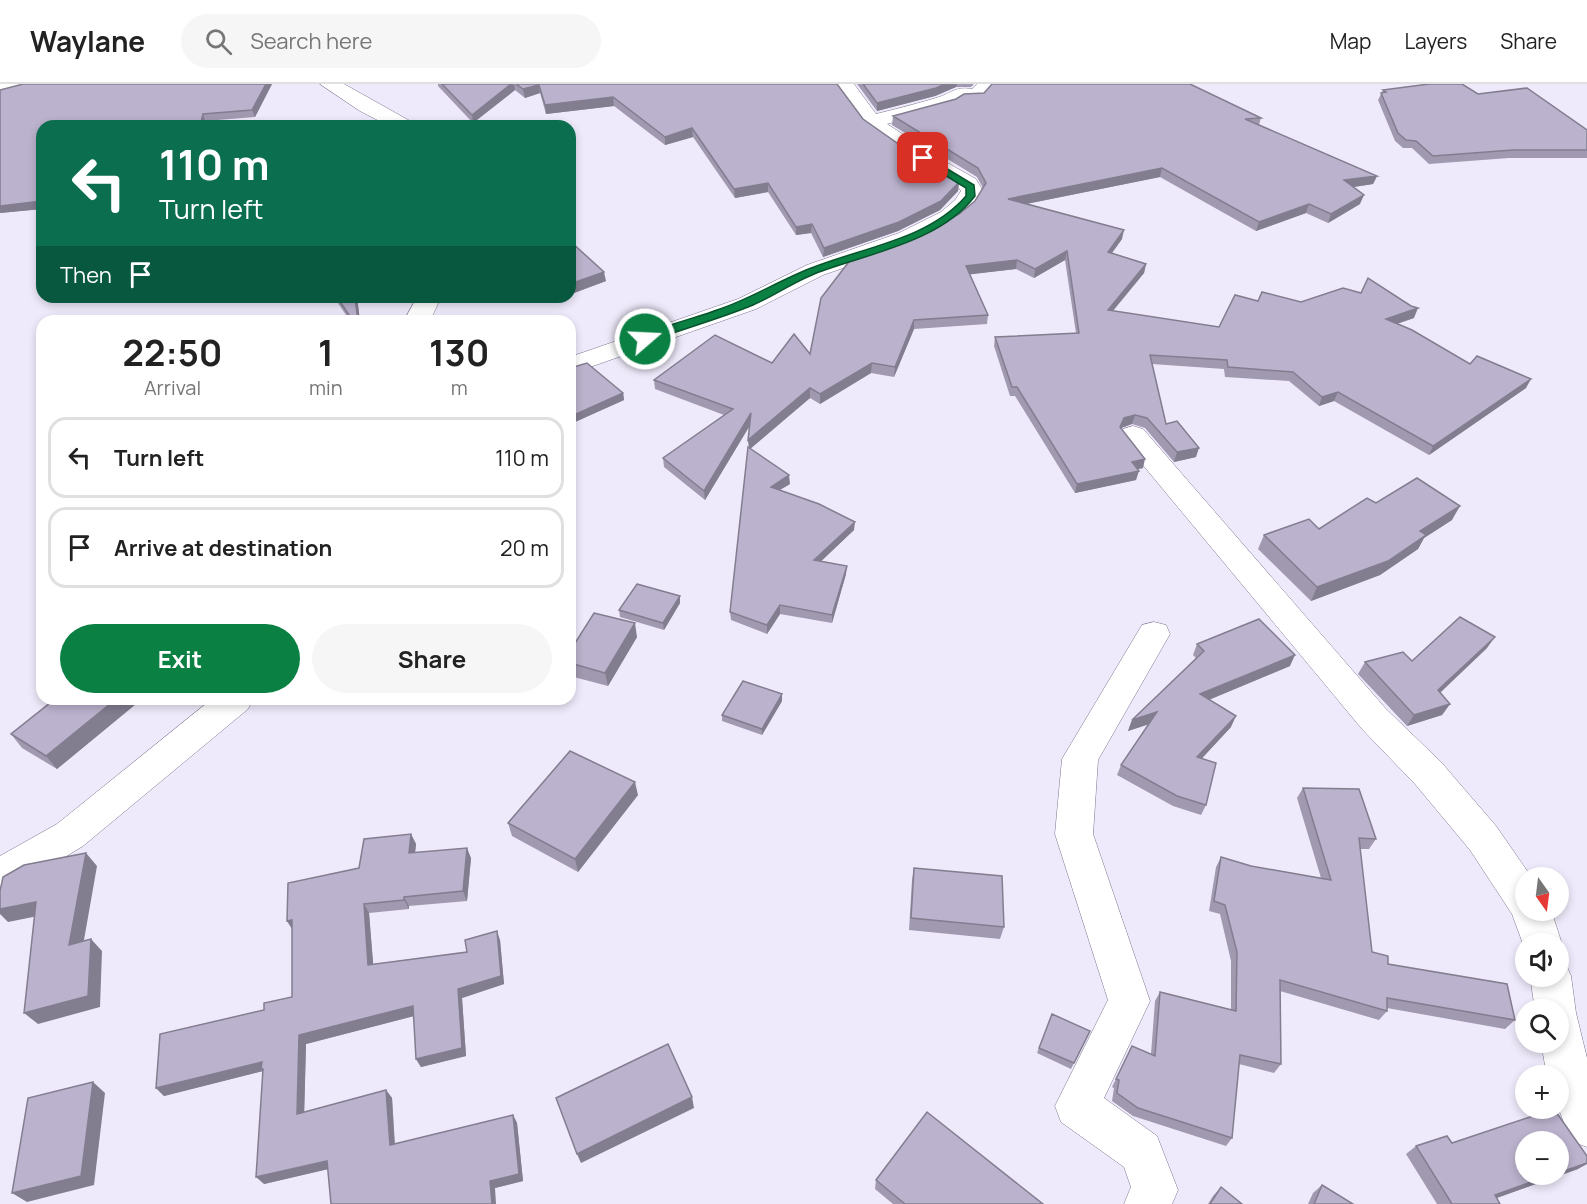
<!DOCTYPE html>
<meta charset="utf-8">
<style>
:root{--surface:#fff;--page:#f6f6f6;--text:#222;--muted:#767676;--line:#e0e0e0;--accent:#0b8043}
body{margin:0;font-family:Manrope,sans-serif;background:var(--page);color:var(--text);height:100vh;display:flex;flex-direction:column;font-size:22px;white-space:nowrap}
*{box-sizing:border-box;margin:0}
p{font-size:20px;color:var(--muted)}
.icon{flex:none;width:33px;height:33px;fill:none;stroke:currentColor;stroke-width:2;stroke-linecap:round;stroke-linejoin:round}
.map{position:relative;flex:1;overflow:hidden}
.panel{position:absolute;left:36px;top:231px;width:540px;height:390px;display:flex;flex-direction:column;background:var(--surface);border-radius:18px;box-shadow:0 3px 9px #0003}
.panel>*{flex:none}
.hud{position:absolute;left:36px;top:36px;width:540px;height:183px;border-radius:18px;box-shadow:0 3px 9px #0003;background:#0b6e4f;color:#fff;overflow:hidden}
.needle{width:39px;rotate:166deg}
.fabs{position:absolute;left:1515px;top:783px;display:grid;gap:12px}
.fabs a{display:grid;place-items:center;width:54px;height:54px;border-radius:50%;background:var(--surface);box-shadow:0 3px 9px #0003;font-size:30px}
.pin{position:absolute;display:grid;place-items:center;width:51px;height:51px;color:#fff;margin:-26px;border-radius:12px;box-shadow:0 3px 9px #0006}
.me{position:absolute;width:66px;margin:-33px;rotate:71deg;stroke-linejoin:round;filter:drop-shadow(0 0 4px #0008)}
.turn{display:flex;align-items:center;gap:21px;height:126px;padding:0 24px;font-size:27px}
.turn .icon{width:78px;height:78px;stroke-width:2.5}
.turn b{display:block;font-size:42px;line-height:51px}
.then{display:flex;align-items:center;height:57px;padding:0 24px;background:#0003;gap:12px;font-size:22px}
.eta{display:flex;justify-content:space-evenly;align-items:center;height:102px;text-align:center}
.eta b{font-size:36px;font-weight:700;line-height:42px}
.action{display:flex;gap:12px;margin-top:auto;padding:12px 24px}
.action a{flex:1;height:69px;border-radius:36px;background:var(--accent);color:#fff;font-size:24px;font-weight:700;line-height:69px;text-align:center}
.action a+a{background:var(--page);color:var(--text)}
ul{padding:0;list-style:none}
li{display:flex;align-items:center;gap:18px;height:81px;margin:0 12px 9px;padding:0 12px;border:3px solid var(--line);border-radius:18px}
li div{flex:1}
li b{display:block;font-size:22px}
li em{font-style:normal}
header{display:flex;align-items:center;gap:36px;box-sizing:border-box;height:84px;padding:0 30px;background:var(--surface);border-bottom:2px solid var(--line)}
header strong{font-size:28px}
nav{display:flex;gap:33px;margin-inline-start:auto;font-size:21px}
.search{width:420px;height:54px;background:var(--page);display:flex;align-items:center;gap:15px;box-sizing:border-box;padding:0 21px;border-radius:33px;color:var(--muted);font-size:22px}
.map>svg:first-child{display:block}
.lines{fill:none;stroke-linecap:round;stroke-linejoin:round}
.street-casing{stroke:#7e758f;stroke-width:1}
.street{fill:#fff;fill-rule:evenodd}
.wall{fill:#a199b0}
.shaded-wall{fill:#837d90}
.building{fill:#bbb2cd;stroke:#837d90;stroke-width:1.5}
.route{fill:#0b8043;stroke:#07532c;stroke-width:1.5}
</style>
<header>
<strong>Waylane</strong>
<div class="search"><svg class="icon" aria-label="search" viewBox="0 0 24 24"><circle cx="10" cy="10" r="6"/><path d="M15 15l6 6"/></svg>Search here</div>
<nav><a>Map</a><a>Layers</a><a>Share</a></nav>
</header>
<div class="map">
<svg width="1587" height="1120" viewBox="0 0 1587 1120">
<rect width="100%" height="100%" fill="#efeafb"/>
<g class="lines">
<g class="street-casing">
<g id="street">
<polygon points="0,0 32,0 29,4 0,12"/>
<polygon points="320,0 344,0 410,37 413,41 389,42 360,27"/>
<path d="M834 0H854L876 30C896 25 916 20 936 14 951 10 954 2 972 5L977 0H997C984 18 983 17 962 16L955 21 887 40 944 77 976 95 983 107 972 125 957 137 915 159 823 191 756 225 570 290V273L738 215 807 181 899 149 941 128 955 116 961 107 959 104 928 87 864 42Z"/>
<polygon points="417,213 441,213 430,237 404,237"/>
<polygon points="1133,342 1143,345 1386,625 1441,678 1496,742 1532,794 1526,794 1526,826 1551,826 1562,860 1558,868 1558,860 1526,860 1526,868 1512,830 1470,766 1415,700 1362,645 1123,357 1119,351 1123,345"/>
<polygon points="1154,538 1166,541 1170,550 1098,676 1093,750 1150,917 1104,1014 1157,1052 1178,1106 1172,1120 1124,1120 1131,1103 1124,1083 1061,1038 1055,1022 1108,916 1055,750 1062,675 1142,541"/>
<polygon points="212,615 253,615 248,625 83,762 14,804 0,809 0,772 57,740"/>
<polygon points="1558,876 1565,878 1571,892 1576,929 1587,974 1587,1063 1571,1057 1558,1023 1558,992 1548,992 1546,987 1541,958 1558,958 1558,926 1535,926 1530,892 1558,892"/>
</g>
</g>
<use href="#street" class="street"/>
</g>
<g class="wall">
<polygon points="272,0 255,33 205,37 204,42 42,42 42,125 0,129 0,6"/>
<polygon points="438,0 837,0 863,35 927,80 959,98 958,107 940,126 898,147 823,173 811,149 796,151 768,108 735,114 693,53 665,61 614,22 546,30 540,9 525,14 515,6 473,39 438,2"/>
<polygon points="857,0 974,0 971,3 956,3 935,12 877,27"/>
<polygon points="1383,6 1478,10 1587,46 1587,74 1509,74 1429,80 1412,64 1403,64 1395,57 1378,16"/>
<polygon points="984,9 1261,34 1259,41 1377,92 1373,100 1353,103 1360,120 1328,139 1306,129 1256,147 1160,93 1026,120 1122,155 1112,169 1146,180 1144,189 1113,227 1219,243 1258,217 1301,218 1414,234 1396,240 1470,280 1526,304 1429,371 1334,317 1319,322 1289,297 1225,293 1224,285 1152,280 1166,340 1196,373 1174,378 1145,344 1132,340 1121,344 1143,384 1138,385 1136,396 1075,409 1015,312 1010,312 994,262 995,253 1076,249 1065,176 1034,194 1016,185 970,190 988,231 987,240 914,245 894,293 871,289 820,320 810,314 750,364 790,400 780,406 854,446 821,477 846,490 832,539 780,530 767,550 731,536 730,528 749,363 750,341 705,416 664,383 663,374 724,331 655,305 654,296 772,279 810,270 916,152 959,130 975,117 983,104 977,93 892,41 893,32"/>
<polygon points="570,157 606,197 574,209 570,205"/>
<polygon points="334,213 357,213 360,237 350,237"/>
<polygon points="570,284 623,309 624,316 575,338 570,333"/>
<polygon points="1376,419 1452,436 1424,454 1418,465 1380,491 1311,517 1258,465 1264,451 1319,445"/>
<polygon points="680,519 664,546 620,533 619,526"/>
<polygon points="637,553 608,602 570,592 570,567"/>
<polygon points="1197,560 1290,582 1209,616 1231,643 1202,674 1206,721 1201,731 1173,722 1117,691 1121,681 1148,640 1128,647 1132,636 1196,574 1193,571"/>
<polygon points="1487,564 1440,609 1450,620 1442,631 1407,642 1358,590 1365,578 1412,577"/>
<polygon points="64,615 142,615 57,685 22,664 11,650 61,618"/>
<polygon points="782,617 762,651 722,637 722,631"/>
<polygon points="1303,704 1376,755 1369,765 1360,765 1372,868 1388,880 1515,936 1505,945 1387,924 1387,927 1379,936 1280,907 1281,980 1274,989 1239,980 1232,1054 1226,1062 1133,1032 1112,1017 1114,1004 1112,1003 1132,962 1151,970 1155,917 1160,908 1231,926 1231,877 1220,830 1209,827 1216,783 1221,773 1251,782 1321,794 1297,714"/>
<polygon points="638,711 578,788 512,752 508,739"/>
<polygon points="411,750 416,760 415,768 471,774 467,817 409,822 409,825 369,829 373,880 467,868 500,856 504,900 462,914 466,972 421,983 416,975 414,932 306,960 304,1028 386,1006 392,1014 395,1060 513,1031 517,1039 523,1097 495,1104 328,1085 264,1100 263,987 164,1012 156,1004 264,926 292,913 292,845 287,837 359,784"/>
<polygon points="914,784 1004,843 1000,855 909,846 912,796"/>
<polygon points="1052,930 1090,947 1071,985 1037,969"/>
<polygon points="1452,1059 1578,1085 1496,1114 1500,1120 1437,1120 1406,1070 1416,1062"/>
<polygon points="876,1096 1043,1120 893,1120 875,1105"/>
<polygon points="1322,1101 1353,1120 1308,1120 1313,1109"/>
<polygon points="1221,1103 1242,1120 1208,1120 1213,1112"/>
</g>
<g class="shaded-wall">
<polygon points="266,0 272,0 255,33 252,26"/>
<polygon points="511,0 514,0 515,6 473,39 472,31"/>
<polygon points="945,0 957,0 956,3 935,12 877,27 877,19"/>
<polygon points="539,1 540,9 525,14 523,5"/>
<polygon points="613,13 614,22 546,30 545,21"/>
<polygon points="203,30 205,37 204,42 200,42"/>
<polygon points="692,44 693,53 665,61 665,53"/>
<polygon points="1162,84 1160,93 1006,124 1008,115"/>
<polygon points="1377,92 1373,100 1341,105 1344,96"/>
<polygon points="959,98 958,107 940,126 898,147 823,173 824,164"/>
<polygon points="768,99 768,108 735,114 734,105"/>
<polygon points="1364,111 1360,120 1328,139 1331,130"/>
<polygon points="42,117 42,125 0,129 0,122"/>
<polygon points="1309,120 1306,129 1256,147 1259,138"/>
<polygon points="812,140 811,149 796,151 796,143"/>
<polygon points="1124,146 1122,155 1106,177 1108,168"/>
<polygon points="1067,167 1065,176 1034,194 1035,185"/>
<polygon points="1017,176 1016,185 965,191 966,182"/>
<polygon points="1146,180 1144,189 1106,235 1108,226"/>
<polygon points="604,188 606,197 574,209 573,199"/>
<polygon points="355,213 357,213 360,237 358,237"/>
<polygon points="1418,224 1414,234 1382,245 1386,235"/>
<polygon points="914,236 914,245 894,293 895,283"/>
<polygon points="872,279 871,289 820,320 820,310"/>
<polygon points="1531,295 1526,304 1429,371 1433,362"/>
<polygon points="810,304 810,314 749,366 748,356"/>
<polygon points="1338,308 1334,317 1319,322 1322,313"/>
<polygon points="623,309 624,316 575,338 574,331"/>
<polygon points="751,329 752,338 705,416 704,407"/>
<polygon points="1135,331 1132,340 1121,344 1117,352 1120,343 1124,334"/>
<polygon points="1199,364 1196,373 1174,378 1177,368"/>
<polygon points="1145,375 1143,384 1129,387 1132,378"/>
<polygon points="1139,387 1136,396 1075,409 1077,400"/>
<polygon points="789,391 790,400 771,411 771,403"/>
<polygon points="1460,422 1452,436 1424,454 1418,465 1380,491 1311,517 1317,503 1420,447"/>
<polygon points="855,438 854,446 813,485 814,476"/>
<polygon points="847,482 846,490 832,539 832,531"/>
<polygon points="680,512 680,519 664,546 663,539"/>
<polygon points="780,521 780,530 767,550 767,541"/>
<polygon points="635,539 637,553 608,602 605,589"/>
<polygon points="1495,553 1487,564 1430,618 1438,606"/>
<polygon points="1295,571 1290,582 1196,621 1200,610"/>
<polygon points="782,610 782,617 762,651 762,645"/>
<polygon points="116,615 142,615 57,685 46,672"/>
<polygon points="1450,620 1442,631 1407,642 1414,631"/>
<polygon points="1157,628 1153,639 1128,647 1132,636"/>
<polygon points="1236,632 1231,643 1193,684 1197,673"/>
<polygon points="635,698 638,711 578,788 575,775"/>
<polygon points="411,750 416,760 414,779 409,769"/>
<polygon points="467,764 471,774 467,817 463,807"/>
<polygon points="86,769 97,782 81,873 69,861"/>
<polygon points="404,813 409,822 409,825 404,816"/>
<polygon points="36,818 48,830 8,838 0,830 0,825"/>
<polygon points="364,820 369,829 374,890 368,881"/>
<polygon points="292,836 293,846 287,837"/>
<polygon points="497,847 500,856 504,900 462,914 466,972 421,983 416,975 458,905"/>
<polygon points="91,855 102,867 100,923 38,940 24,929"/>
<polygon points="413,922 418,931 306,960 304,1038 297,1030 299,951"/>
<polygon points="262,978 263,987 164,1012 156,1004"/>
<polygon points="93,998 105,1009 94,1101 27,1118 12,1109"/>
<polygon points="386,1006 392,1014 395,1068 390,1061"/>
<polygon points="692,1013 694,1024 581,1079 577,1070"/>
<polygon points="513,1031 517,1039 523,1097 495,1104 496,1120 492,1120 490,1097"/>
<polygon points="327,1077 333,1084 264,1100 256,1093"/>
<polygon points="1587,1079 1587,1080 1578,1085 1483,1119 1495,1111 1553,1090 1558,1090 1558,1089"/>
</g>
<g class="building">
<polygon points="23,0 266,0 252,26 203,30 200,42 42,42 42,117 0,122 0,6"/>
<polygon points="442,0 511,0 472,31"/>
<polygon points="516,0 837,0 863,35 927,80 959,98 941,117 899,138 824,164 812,140 796,143 768,99 734,105 692,44 665,53 613,13 545,21 539,1 523,5"/>
<polygon points="863,0 945,0 936,4 877,19"/>
<polygon points="992,0 1190,0 1261,34 1245,35 1377,92 1344,96 1364,111 1331,130 1309,120 1259,138 1162,84 1008,115 1124,146 1108,168 1146,180 1108,226 1219,243 1235,211 1258,217 1262,208 1301,218 1343,204 1361,209 1368,194 1411,222 1418,224 1386,235 1412,246 1470,280 1477,272 1531,295 1433,362 1338,308 1322,313 1293,288 1228,283 1227,276 1150,271 1166,340 1177,337 1199,364 1177,368 1147,334 1135,331 1124,334 1120,343 1145,375 1132,378 1139,387 1077,400 1017,303 1012,303 995,253 1079,249 1067,167 1035,185 1017,176 966,182 988,231 914,236 895,283 872,279 820,310 810,304 748,356 751,329 704,407 663,374 733,325 654,296 715,251 772,279 794,250 810,270 821,214 851,175 916,152 959,130 975,117 986,99 978,84 893,32 956,15 964,10 984,9"/>
<polygon points="1429,0 1462,0 1478,10 1527,4 1587,46 1587,66 1513,66 1433,72 1416,57 1406,56 1398,49 1381,9 1386,8 1383,6"/>
<polygon points="570,157 604,188 573,199 570,197"/>
<polygon points="337,213 355,213 358,237 353,237"/>
<polygon points="587,279 623,309 574,331 570,327 570,284"/>
<polygon points="748,363 789,391 771,403 819,420 855,438 814,476 847,482 832,531 780,521 767,541 730,528"/>
<polygon points="1417,394 1460,422 1420,447 1426,451 1388,477 1317,503 1264,451 1309,435 1319,445 1367,414 1376,419"/>
<polygon points="637,500 680,512 663,539 619,526"/>
<polygon points="594,529 635,539 605,589 570,579 570,567"/>
<polygon points="1460,533 1495,553 1438,606 1450,620 1414,631 1365,578 1403,568 1412,577"/>
<polygon points="1259,535 1295,571 1200,610 1236,632 1197,673 1216,679 1206,721 1177,712 1121,681 1157,628 1132,636 1204,567 1197,560"/>
<polygon points="743,597 782,610 762,645 722,631"/>
<polygon points="55,615 61,618 64,615 116,615 46,672 11,650"/>
<polygon points="570,667 635,698 575,775 508,739"/>
<polygon points="1303,704 1359,705 1376,755 1359,754 1372,868 1388,872 1388,880 1507,900 1515,936 1387,914 1387,927 1280,896 1281,980 1240,971 1232,1054 1138,1024 1117,1009 1119,996 1116,995 1132,962 1155,972 1160,908 1236,927 1237,868 1225,821 1214,817 1221,773 1251,782 1331,796"/>
<polygon points="411,750 409,769 467,764 463,807 404,813 404,816 364,820 368,881 467,868 465,856 497,847 501,892 458,905 462,964 416,975 413,922 299,951 297,1030 386,1006 390,1061 513,1031 519,1090 490,1097 492,1120 331,1120 327,1077 256,1093 263,985 261,985 262,978 156,1004 160,950 264,926 264,919 292,913 292,836 287,837 288,799 359,784 364,755"/>
<polygon points="86,769 69,861 91,855 88,912 24,929 36,818 0,825 0,807 3,793 24,781"/>
<polygon points="914,784 1002,792 1004,843 911,834"/>
<polygon points="1052,930 1090,947 1074,979 1039,964"/>
<polygon points="668,960 692,1013 577,1070 556,1014"/>
<polygon points="93,998 81,1092 12,1109 28,1014"/>
<polygon points="1554,1025 1587,1072 1587,1079 1558,1089 1558,1058 1526,1058 1526,1090 1553,1090 1495,1111 1500,1120 1452,1120 1416,1062 1447,1052 1452,1059"/>
<polygon points="927,1028 1043,1120 905,1120 876,1096"/>
<polygon points="1322,1101 1353,1120 1314,1120"/>
<polygon points="1221,1103 1242,1120 1210,1120"/>
</g>
<path class="route" d="M920 72H926L974 101 975 112C942 156 872 169 822 187 798 195 776 211 753 221 719 235 683 245 649 257H642L640 255C652 244 700 233 717 226 751 215 781 195 814 183 865 163 929 155 966 112V104L920 76Z"/>
</svg>
<div class="fabs">
<a><svg class="needle" viewBox="-14 -14 28 28"><path d="M0-13l5 13h-10z" fill="#e53935"/><path d="M0 13l5-13h-10z" fill="#767676"/></svg></a>
<a><svg class="icon" aria-label="sound" viewBox="0 0 24 24"><path d="M4 9h4l5-4v14l-5-4H4zM17 9q2 3 0 6"/></svg></a>
<a><svg class="icon" aria-label="search" viewBox="0 0 24 24"><circle cx="10" cy="10" r="6"/><path d="M15 15l6 6"/></svg></a>
<a>+</a>
<a>−</a>
</div>
<div class="pin" style="left:923px;top:74px;background:#d93025"><svg class="icon" aria-label="arrive" viewBox="0 0 24 24"><path d="M6 21V4h12l-3 4 3 4H6"/></svg></div>
<svg class="me" style="left:645px;top:255px" viewBox="-20 -20 40 40"><circle r="17" fill="#0b8043" stroke="#fff" stroke-width="3"/><path d="M0-11L8 9 0 5-8 9z" fill="#fff"/></svg>
<div class="hud">
<div class="turn"><svg class="icon" aria-label="left" viewBox="0 0 24 24"><path d="M17 20v-9H6M10 6l-5 5 5 5"/></svg><div><b>110 m</b>Turn left</div></div>
<div class="then">Then<svg class="icon" aria-label="arrive" viewBox="0 0 24 24"><path d="M6 21V4h12l-3 4 3 4H6"/></svg></div>
</div>
<section class="panel">
<div class="eta">
<div><b>22:50</b><p>Arrival</p></div>
<div><b>1</b><p>min</p></div>
<div><b>130</b><p>m</p></div>
</div>
<ul>
<li><svg class="icon" aria-label="left" viewBox="0 0 24 24"><path d="M17 20v-9H6M10 6l-5 5 5 5"/></svg><div><b>Turn left</b></div><em>110 m</em></li>
<li><svg class="icon" aria-label="arrive" viewBox="0 0 24 24"><path d="M6 21V4h12l-3 4 3 4H6"/></svg><div><b>Arrive at destination</b></div><em>20 m</em></li>
</ul>
<div class="action"><a>Exit</a><a>Share</a></div>
</section>
</div>
